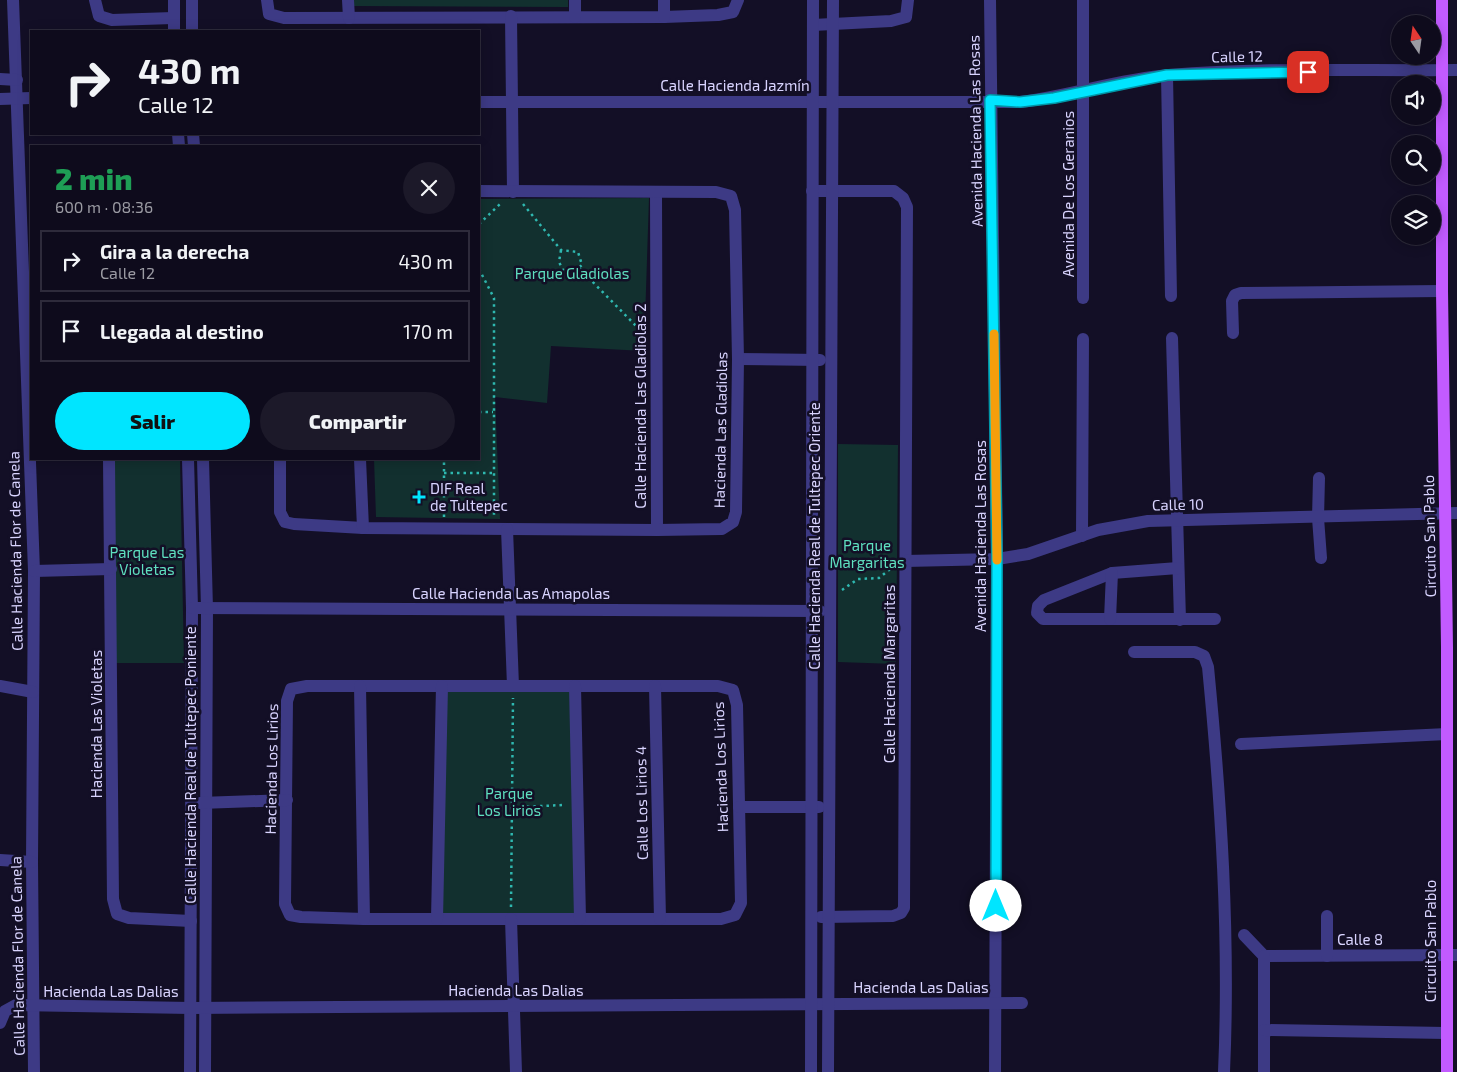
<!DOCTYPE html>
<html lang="es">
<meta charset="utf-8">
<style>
:root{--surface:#0e0b1c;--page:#1c1929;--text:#f1f3f6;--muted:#9b9ba3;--line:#2e2b3b;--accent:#00e5ff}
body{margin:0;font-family:"Exo 2",sans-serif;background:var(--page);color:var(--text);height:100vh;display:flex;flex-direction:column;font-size:19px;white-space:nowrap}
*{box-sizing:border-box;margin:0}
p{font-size:16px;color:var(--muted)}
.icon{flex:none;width:28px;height:28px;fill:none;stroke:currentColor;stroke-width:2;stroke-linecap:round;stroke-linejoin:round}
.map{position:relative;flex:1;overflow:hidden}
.sheet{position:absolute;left:30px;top:145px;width:450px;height:315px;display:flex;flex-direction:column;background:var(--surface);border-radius:0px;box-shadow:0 2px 12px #0003,0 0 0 1px var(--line)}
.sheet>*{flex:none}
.hud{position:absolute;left:30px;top:30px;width:450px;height:105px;border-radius:0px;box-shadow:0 2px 12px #0003,0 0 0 1px var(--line);background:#0e0b1c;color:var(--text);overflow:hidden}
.needle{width:32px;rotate:347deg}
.buttons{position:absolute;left:1391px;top:15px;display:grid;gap:10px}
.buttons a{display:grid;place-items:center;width:50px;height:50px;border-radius:50%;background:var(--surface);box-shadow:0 2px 12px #0003,0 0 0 1px var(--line);font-size:25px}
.pin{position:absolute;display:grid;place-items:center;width:42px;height:42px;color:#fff;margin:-21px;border-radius:10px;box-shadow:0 2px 8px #0006}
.me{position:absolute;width:55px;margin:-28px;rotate:0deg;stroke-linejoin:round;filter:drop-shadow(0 0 4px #0008)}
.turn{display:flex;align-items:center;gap:18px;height:105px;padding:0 25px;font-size:22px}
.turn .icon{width:65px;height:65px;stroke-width:2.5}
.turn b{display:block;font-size:35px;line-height:42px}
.round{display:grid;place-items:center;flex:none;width:52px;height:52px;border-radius:26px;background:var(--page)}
.head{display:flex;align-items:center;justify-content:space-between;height:85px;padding:0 25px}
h1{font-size:30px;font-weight:800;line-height:38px;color:#1e9e55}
.action{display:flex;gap:10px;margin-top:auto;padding:10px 25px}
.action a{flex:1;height:58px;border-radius:30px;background:var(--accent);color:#111;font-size:20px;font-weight:800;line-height:58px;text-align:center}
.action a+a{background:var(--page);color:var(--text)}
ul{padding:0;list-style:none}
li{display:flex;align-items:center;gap:15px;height:62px;margin:0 10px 8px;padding:0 15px;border:2px solid var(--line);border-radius:0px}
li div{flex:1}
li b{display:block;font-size:19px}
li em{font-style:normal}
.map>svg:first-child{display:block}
.green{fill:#12302f}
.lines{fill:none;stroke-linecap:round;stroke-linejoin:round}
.path{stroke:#2fb8b0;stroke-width:2.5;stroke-dasharray:2.5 4;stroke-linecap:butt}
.minor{stroke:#3d3a85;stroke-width:12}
.major{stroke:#c25bff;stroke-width:12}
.route-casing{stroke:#0095a6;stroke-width:12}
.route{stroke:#00e5ff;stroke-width:9}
.slow{stroke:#f59e0b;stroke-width:9}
.poi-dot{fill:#00e5ff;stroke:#130f26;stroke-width:2}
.labels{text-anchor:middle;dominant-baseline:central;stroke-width:5;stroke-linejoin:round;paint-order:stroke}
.street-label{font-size:15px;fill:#d9d4ff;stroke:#130f26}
.park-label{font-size:15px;fill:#5fe0c0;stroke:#130f26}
.poi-label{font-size:15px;fill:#d9d4ff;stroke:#130f26;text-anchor:start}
</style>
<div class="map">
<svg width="1457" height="1072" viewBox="0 0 1457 1072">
<rect width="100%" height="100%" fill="#130f26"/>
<g class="green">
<polygon points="353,0 568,0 568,7 354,6"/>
<polygon points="649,198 644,351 551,346 547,403 495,397 500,519 376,517 374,459 479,459 479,199"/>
<polygon points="838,444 898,445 896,664 838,662"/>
<polygon points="110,459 180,459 184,663 112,663"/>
<polygon points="574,689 575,914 441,913 445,690"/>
</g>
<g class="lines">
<g class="path">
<polyline points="523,204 561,250 578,252 582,265 575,271 563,270 559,262 561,250"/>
<polyline points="479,224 500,204"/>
<polyline points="579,268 640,330 646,332"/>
<polyline points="479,269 494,298 494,517"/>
<polyline points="479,412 493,412"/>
<polyline points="444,473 494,473"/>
<polyline points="444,517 444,459"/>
<polyline points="842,590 858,579 879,578 894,566"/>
<polyline points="514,807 565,805"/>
<polyline points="511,907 513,698"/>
</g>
<g class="minor">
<polyline points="13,0 34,571 32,862 34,1072"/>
<polyline points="95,0 99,16 112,20 173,18"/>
<polyline points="174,0 174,31"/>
<polyline points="192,0 192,31"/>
<polyline points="267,0 269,14 284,18 664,17 718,15 733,12 738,0"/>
<polyline points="348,0 349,18"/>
<polyline points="664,0 664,17"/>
<polyline points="990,0 997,559 995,1072"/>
<polyline points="511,16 513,192"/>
<polyline points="575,17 575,0"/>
<polyline points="813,25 891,21 906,17 908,0"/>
<polyline points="1167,75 1171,296"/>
<polyline points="0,79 17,80"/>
<polyline points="0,99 31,98"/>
<path d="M479 102H1020C1070 96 1119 79 1169 75 1264 67 1361 71 1457 70"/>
<polyline points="178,134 179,146"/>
<polyline points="193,134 194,146"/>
<polyline points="812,191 894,191 903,198 907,207 904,908 901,913 893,916 821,917"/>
<polyline points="656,192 657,530"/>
<polyline points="1083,298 1083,0"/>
<polyline points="1233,333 1232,301 1235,295 1241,293 1442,291"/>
<polyline points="1172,338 1180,620"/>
<polyline points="738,359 820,360"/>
<polyline points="109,459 113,899 117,914 129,918 191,921"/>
<polyline points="188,459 192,608 190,1072"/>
<polyline points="203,459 207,609 205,1072"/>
<polyline points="280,459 280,512 285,522 294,524 363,528 657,530 722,529 733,522 736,512 738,359 735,210 731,196 716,192 479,191"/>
<polyline points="360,459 363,528"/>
<polyline points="1319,478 1318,518 1321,558"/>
<polyline points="507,529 513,686"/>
<polyline points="1082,536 1083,339"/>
<polyline points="905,561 997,559 1028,554 1098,530 1148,521 1457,513"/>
<polyline points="1178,568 1112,573 1044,600 1038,606 1037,613 1043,619 1215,619"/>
<polyline points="34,571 111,569"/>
<polyline points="192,608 820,611"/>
<polyline points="1110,619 1112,573"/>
<path d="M1134 652H1195L1204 656 1208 667C1221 801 1230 937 1224 1072"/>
<polyline points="0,686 33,692"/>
<polygon points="307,686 718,686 733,690 737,705 741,903 735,915 721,919 364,919 301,917 290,915 285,904 287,701 291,689"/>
<polyline points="360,686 364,919"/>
<polyline points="575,686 580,919"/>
<polyline points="655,686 660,919"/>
<polyline points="1241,744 1447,734"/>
<polyline points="200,803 287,800"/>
<polyline points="739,807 819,807"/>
<polyline points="0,860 32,862"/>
<polyline points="437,919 442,686"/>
<polyline points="511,919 516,1072"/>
<polyline points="1244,935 1264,956"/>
<polyline points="1264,956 1457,955"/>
<polyline points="1264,956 1264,1072"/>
<polyline points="1327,956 1327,916"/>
<polyline points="0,1023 5,1011 16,1005 191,1008 1022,1003"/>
<polyline points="1264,1030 1446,1033"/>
<polyline points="811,1072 813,0"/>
<polyline points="828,1072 833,0"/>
</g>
<polyline class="major" points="1442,0 1442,291 1447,647 1447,1072"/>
</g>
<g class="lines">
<g class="route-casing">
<polyline id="route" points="996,906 997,558 990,100 1020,102 1054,98 1167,75 1308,72"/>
</g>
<use href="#route" class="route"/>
<polyline class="slow" points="994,334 997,560"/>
</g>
<path class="poi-dot" d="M416.5 489.5h5v5h5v5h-5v5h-5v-5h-5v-5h5z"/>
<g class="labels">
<g class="street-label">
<text transform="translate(1237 56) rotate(-1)">Calle 12</text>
<text x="735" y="85">Calle Hacienda Jazmín</text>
<text transform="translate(975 131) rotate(-91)">Avenida Hacienda Las Rosas</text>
<text transform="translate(1068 194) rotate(-90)">Avenida De Los Geranios</text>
<text transform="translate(640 406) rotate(-90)">Calle Hacienda Las Gladiolas 2</text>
<text transform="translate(720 430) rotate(-89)">Hacienda Las Gladiolas</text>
<text transform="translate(1178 504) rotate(-1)">Calle 10</text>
<text transform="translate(814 536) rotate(-90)">Calle Hacienda Real de Tultepec Oriente</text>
<text transform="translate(980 536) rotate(-90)">Avenida Hacienda Las Rosas</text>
<text transform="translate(1429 536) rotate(-91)">Circuito San Pablo</text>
<text transform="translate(15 551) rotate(-91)">Calle Hacienda Flor de Canela</text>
<text x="511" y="593">Calle Hacienda Las Amapolas</text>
<text transform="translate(889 674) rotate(-90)">Calle Hacienda Margaritas</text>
<text transform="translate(96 724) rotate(-90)">Hacienda Las Violetas</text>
<text transform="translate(190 765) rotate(-90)">Calle Hacienda Real de Tultepec Poniente</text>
<text transform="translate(720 767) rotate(-92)">Hacienda Los Lirios</text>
<text transform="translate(271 769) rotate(-89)">Hacienda Los Lirios</text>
<text transform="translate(641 803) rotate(-91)">Calle Los Lirios 4</text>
<text x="1360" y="939">Calle 8</text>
<text transform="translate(1430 941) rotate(-90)">Circuito San Pablo</text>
<text transform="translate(17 956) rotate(-91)">Calle Hacienda Flor de Canela</text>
<text x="921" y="987">Hacienda Las Dalias</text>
<text x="516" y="990">Hacienda Las Dalias</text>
<text x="111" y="991">Hacienda Las Dalias</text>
</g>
<g class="park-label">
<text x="572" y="273">Parque Gladiolas</text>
<text x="867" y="545">Parque<tspan x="867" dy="17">Margaritas</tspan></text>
<text x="147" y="552">Parque Las<tspan x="147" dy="17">Violetas</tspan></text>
<text x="509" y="793">Parque<tspan x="509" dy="17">Los Lirios</tspan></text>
</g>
<g class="poi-label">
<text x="430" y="488">DIF Real<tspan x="430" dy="17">de Tultepec</tspan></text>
</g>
</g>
</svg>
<div class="buttons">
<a><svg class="needle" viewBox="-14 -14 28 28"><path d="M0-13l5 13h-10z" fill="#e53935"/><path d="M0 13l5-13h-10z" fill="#9b9ba3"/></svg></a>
<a><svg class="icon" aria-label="sound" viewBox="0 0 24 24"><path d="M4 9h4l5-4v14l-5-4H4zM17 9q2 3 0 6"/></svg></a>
<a><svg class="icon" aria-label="search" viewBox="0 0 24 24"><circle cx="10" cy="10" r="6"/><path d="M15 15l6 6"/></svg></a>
<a><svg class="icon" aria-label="layers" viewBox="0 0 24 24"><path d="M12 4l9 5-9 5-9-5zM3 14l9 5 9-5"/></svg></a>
</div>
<div class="pin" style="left:1308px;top:72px;background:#d93025"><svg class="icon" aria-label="arrive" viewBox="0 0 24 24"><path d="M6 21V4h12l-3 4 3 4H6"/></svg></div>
<svg class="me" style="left:996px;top:906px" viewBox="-20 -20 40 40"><circle r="19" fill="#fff"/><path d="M0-13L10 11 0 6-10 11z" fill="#00e5ff"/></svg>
<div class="hud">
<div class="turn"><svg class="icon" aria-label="right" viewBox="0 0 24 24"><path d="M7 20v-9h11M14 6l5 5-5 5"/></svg><div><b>430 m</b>Calle 12</div></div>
</div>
<section class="sheet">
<div class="head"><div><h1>2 min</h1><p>600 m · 08:36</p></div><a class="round"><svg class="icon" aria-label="close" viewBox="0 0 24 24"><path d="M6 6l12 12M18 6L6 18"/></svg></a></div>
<ul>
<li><svg class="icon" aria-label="right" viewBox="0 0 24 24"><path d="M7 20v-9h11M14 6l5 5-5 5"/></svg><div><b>Gira a la derecha</b><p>Calle 12</p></div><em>430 m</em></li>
<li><svg class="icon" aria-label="arrive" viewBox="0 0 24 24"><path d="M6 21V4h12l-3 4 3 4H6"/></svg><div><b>Llegada al destino</b></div><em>170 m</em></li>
</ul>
<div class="action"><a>Salir</a><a>Compartir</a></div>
</section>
</div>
